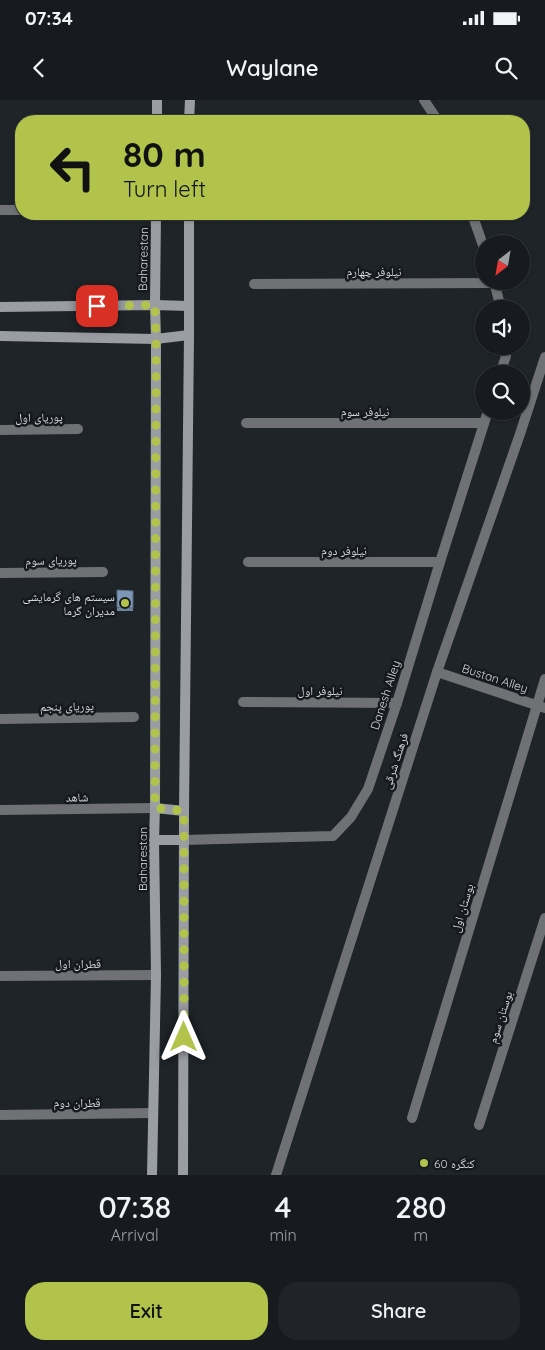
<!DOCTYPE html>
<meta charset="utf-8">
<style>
:root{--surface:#171b1f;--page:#202428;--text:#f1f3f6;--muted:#9ea1a4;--line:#36393d;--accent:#b2c34c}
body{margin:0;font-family:Quicksand,"Noto Naskh Arabic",sans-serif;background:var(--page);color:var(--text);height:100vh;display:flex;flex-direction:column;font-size:19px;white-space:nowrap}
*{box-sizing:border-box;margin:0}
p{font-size:16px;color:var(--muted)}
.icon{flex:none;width:28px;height:28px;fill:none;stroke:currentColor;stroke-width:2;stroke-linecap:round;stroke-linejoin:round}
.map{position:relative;height:1075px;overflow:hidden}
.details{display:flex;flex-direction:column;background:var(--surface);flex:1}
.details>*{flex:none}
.hud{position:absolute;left:15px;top:15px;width:515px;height:105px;border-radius:20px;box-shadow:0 1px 4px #0004,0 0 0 1px var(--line);background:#b2c34c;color:#111;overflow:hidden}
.needle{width:32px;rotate:211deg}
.controls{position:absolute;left:475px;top:135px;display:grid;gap:10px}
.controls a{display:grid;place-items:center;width:55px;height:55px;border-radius:50%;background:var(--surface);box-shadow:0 1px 4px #0004,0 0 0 1px var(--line);font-size:25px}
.pin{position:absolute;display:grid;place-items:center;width:42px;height:42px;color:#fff;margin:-21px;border-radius:10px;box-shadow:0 2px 8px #0006}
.me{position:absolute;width:55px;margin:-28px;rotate:0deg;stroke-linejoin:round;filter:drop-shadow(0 0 4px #0008)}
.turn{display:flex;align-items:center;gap:18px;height:105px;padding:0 25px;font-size:22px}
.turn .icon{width:65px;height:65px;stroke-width:2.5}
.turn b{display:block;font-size:35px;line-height:42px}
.eta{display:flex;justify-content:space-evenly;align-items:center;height:85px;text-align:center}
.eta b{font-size:30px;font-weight:600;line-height:35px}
.cta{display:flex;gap:10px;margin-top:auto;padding:10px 25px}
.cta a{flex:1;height:58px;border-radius:20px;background:var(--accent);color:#111;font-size:20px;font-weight:600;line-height:58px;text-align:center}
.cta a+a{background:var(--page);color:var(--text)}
.status{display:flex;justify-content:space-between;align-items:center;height:35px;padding:0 25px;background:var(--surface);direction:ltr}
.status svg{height:14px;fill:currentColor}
header{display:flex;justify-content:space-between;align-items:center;height:65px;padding:0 25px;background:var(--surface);font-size:22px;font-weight:600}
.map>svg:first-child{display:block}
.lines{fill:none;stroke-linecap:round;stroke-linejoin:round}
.lane{stroke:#6f7174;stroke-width:10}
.street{stroke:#6f7174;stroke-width:10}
.secondary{stroke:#9a9ea3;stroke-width:10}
.wall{fill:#6b839d}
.building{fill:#7c98b6;stroke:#576a7f}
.route{stroke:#b2c34c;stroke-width:9;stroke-dasharray:0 16.2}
.poi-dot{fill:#b2c34c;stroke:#161a1f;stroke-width:2}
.labels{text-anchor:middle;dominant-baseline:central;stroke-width:5;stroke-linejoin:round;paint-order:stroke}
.street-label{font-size:12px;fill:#d5d8db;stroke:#161a1f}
.poi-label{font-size:12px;fill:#d5d8db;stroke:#161a1f;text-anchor:end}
</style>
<div class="status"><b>07:34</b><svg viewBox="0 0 49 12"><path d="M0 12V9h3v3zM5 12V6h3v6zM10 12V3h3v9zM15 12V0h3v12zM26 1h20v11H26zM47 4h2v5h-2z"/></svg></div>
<header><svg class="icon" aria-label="back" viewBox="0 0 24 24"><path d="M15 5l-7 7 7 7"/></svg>Waylane<svg class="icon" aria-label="search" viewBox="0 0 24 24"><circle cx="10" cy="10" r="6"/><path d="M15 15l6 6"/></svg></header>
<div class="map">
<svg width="545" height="1075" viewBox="0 0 545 1075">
<rect width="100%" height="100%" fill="#1f2429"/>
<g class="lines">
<g class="lane">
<polyline points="0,110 21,110"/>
<polyline points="254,184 494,183"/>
<polyline points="246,323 484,323"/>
<polyline points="0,330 78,329"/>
<polyline points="248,462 440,462"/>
<polyline points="0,473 103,472"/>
<polyline points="243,602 397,603"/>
<polyline points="0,619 134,617"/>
<polyline points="0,876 156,875"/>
<polyline points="0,1015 153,1013"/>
<polyline points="412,1018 545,579"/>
<polyline points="479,1025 545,818"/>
</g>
<g class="street">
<polyline points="424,0 438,21"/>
<polyline points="472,114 484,148"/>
<polyline points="494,181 501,209"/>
<polyline points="500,274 506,256 505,246"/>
<polyline points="437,572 545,608"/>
<polyline points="0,710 155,708"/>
<polyline points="184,740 333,736 351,717 368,689 397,603 440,462 488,311"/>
<polyline points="276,1075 437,572 520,334 545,257"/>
</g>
<g class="secondary">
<polyline points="157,21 157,0"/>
<polyline points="189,21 190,0"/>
<polyline points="0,207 155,205 188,206"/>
<polyline points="0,236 156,239 189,235"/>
<polyline points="155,708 184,711"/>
<polyline points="154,740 184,740"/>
<polyline points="152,1075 156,875 154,740 155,708 156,239 155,205 156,114"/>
<polyline points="183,1075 184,711 189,235 189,114"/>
</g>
</g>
<polygon class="wall" points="117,490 133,491 133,511 117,511"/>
<polygon class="building" points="117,490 133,491 133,508 117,507"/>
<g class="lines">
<polyline class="route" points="97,206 155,205 156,239 155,708 184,711 184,937"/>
</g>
<g class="poi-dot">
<circle cx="125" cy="503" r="5"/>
<circle cx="424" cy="1063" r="5"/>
</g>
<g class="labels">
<g class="street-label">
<text transform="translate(143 159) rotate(-89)">Baharestan</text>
<text x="374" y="171">نیلوفر چهارم</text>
<text x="365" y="311">نیلوفر سوم</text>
<text transform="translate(39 317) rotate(-1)">پوریای اول</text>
<text x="344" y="450">نیلوفر دوم</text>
<text transform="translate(51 460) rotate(-1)">پوریای سوم</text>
<text transform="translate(495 578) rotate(18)">Bustan Alley</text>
<text x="320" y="590">نیلوفر اول</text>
<text transform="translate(385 595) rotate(-72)">Danesh Alley</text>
<text transform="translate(67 606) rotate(-1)">پوریای پنجم</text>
<text transform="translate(395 661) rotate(-72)">فرهنگ شرقی</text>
<text transform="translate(77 697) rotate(-1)">شاهد</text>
<text transform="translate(142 759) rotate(-90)">Baharestan</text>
<text transform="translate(462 808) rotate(-73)">بوستان اول</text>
<text x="78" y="863">قطران اول</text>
<text transform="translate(500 917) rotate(-72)">بوستان سوم</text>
<text x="77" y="1002">قطران دوم</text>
</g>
<g class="poi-label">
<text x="115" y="496">سیستم های گرمایشی<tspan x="115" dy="14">مدیران گرما</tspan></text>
<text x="434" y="1063" text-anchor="start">کنگره 60</text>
</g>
</g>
</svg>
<div class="controls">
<a><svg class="needle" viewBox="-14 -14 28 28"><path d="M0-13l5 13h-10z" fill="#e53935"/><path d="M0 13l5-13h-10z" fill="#9ea1a4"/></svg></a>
<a><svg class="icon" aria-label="sound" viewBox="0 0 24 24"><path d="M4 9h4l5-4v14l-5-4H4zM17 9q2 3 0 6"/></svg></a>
<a><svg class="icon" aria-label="search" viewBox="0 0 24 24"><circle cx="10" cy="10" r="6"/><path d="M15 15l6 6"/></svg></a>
</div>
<div class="pin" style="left:97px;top:206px;background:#d93025"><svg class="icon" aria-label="arrive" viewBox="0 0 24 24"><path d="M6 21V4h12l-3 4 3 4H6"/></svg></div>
<svg class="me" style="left:184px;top:937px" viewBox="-20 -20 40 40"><path d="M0-17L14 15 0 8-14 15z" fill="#b2c34c" stroke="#fff" stroke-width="4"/></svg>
<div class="hud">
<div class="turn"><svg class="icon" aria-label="left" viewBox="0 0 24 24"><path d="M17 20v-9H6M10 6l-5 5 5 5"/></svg><div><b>80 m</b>Turn left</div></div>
</div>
</div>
<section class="details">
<div class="eta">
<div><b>07:38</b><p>Arrival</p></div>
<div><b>4</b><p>min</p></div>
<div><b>280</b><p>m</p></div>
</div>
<div class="cta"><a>Exit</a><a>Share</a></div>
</section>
